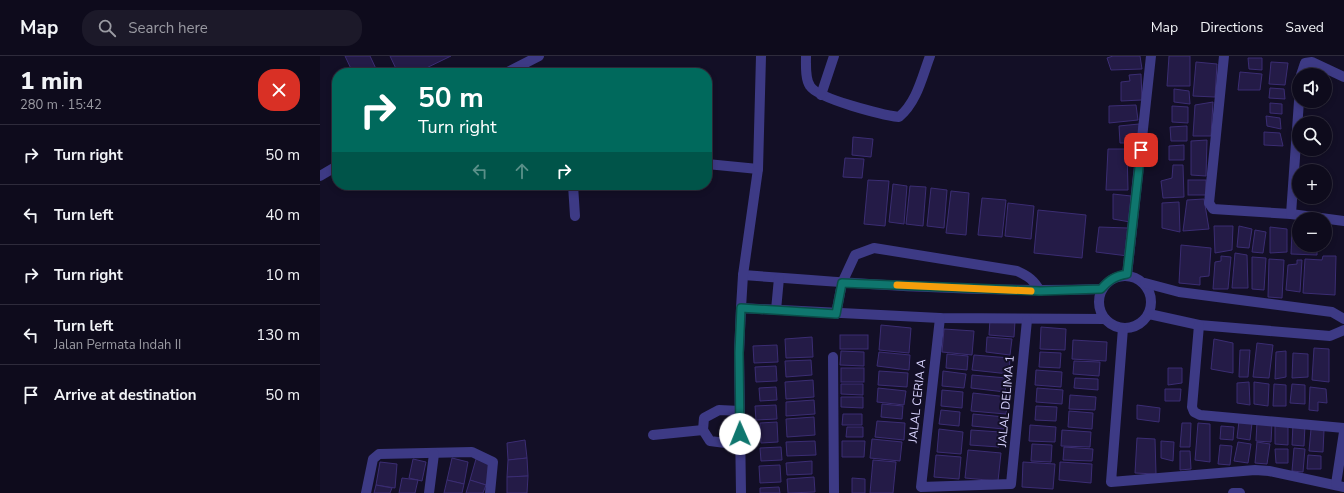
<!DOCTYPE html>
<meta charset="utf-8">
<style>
:root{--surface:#0e0b1c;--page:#1c1929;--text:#f1f3f6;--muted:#9b9ba3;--line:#2e2b3b}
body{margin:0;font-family:"Nunito Sans",sans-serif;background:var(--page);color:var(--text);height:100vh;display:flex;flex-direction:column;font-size:15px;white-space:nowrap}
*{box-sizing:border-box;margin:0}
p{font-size:13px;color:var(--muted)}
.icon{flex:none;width:22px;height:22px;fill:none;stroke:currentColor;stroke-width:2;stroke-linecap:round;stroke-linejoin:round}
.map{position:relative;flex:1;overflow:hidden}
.sheet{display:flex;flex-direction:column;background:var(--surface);width:320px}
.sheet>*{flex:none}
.top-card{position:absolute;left:12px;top:12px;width:380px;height:122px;border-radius:16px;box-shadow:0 2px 6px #0003,0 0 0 1px var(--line);background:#00695c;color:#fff;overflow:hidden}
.tools{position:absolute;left:972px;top:12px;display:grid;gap:8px}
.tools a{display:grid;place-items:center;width:40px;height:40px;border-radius:50%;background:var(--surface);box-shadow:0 2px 6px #0003,0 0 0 1px var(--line);font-size:20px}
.pin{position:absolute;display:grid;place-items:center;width:34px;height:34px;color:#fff;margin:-17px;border-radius:8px;box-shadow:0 2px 6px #0006}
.me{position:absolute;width:44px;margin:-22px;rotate:359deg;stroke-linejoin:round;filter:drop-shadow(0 0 3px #0008)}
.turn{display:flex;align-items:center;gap:14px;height:84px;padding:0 20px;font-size:18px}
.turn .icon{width:52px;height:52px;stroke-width:2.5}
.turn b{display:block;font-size:28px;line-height:34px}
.lanes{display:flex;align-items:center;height:38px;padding:0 20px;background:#0003;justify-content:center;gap:20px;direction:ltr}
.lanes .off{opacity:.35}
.round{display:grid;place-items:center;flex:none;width:42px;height:42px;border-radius:16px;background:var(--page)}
.summary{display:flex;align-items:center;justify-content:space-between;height:68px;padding:0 20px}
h1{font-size:24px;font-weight:800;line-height:30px}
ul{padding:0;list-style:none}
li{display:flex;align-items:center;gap:12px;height:60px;padding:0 20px;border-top:1px solid var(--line)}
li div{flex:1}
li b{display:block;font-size:15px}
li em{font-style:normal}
header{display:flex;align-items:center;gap:24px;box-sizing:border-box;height:56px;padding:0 20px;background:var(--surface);border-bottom:1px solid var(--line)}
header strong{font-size:19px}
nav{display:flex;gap:22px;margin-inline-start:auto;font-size:14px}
.search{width:280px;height:36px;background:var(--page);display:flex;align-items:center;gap:10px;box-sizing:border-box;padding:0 14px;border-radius:16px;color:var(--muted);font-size:15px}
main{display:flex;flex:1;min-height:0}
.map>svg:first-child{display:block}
.building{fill:#241b47;stroke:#3b2d73}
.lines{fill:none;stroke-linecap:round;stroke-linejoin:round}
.minor{stroke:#3d3a85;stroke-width:10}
.route-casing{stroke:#0a4d48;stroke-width:10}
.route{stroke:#0f766e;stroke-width:7}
.slow{stroke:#f59e0b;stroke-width:7}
.labels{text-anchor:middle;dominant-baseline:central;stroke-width:4;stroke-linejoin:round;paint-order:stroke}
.street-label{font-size:12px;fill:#d9d4ff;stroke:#130f26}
</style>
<header>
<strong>Map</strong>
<div class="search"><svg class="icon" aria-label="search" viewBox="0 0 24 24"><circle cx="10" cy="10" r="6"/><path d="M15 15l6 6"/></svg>Search here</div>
<nav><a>Map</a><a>Directions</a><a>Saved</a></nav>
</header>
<main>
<section class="sheet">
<div class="summary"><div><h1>1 min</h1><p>280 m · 15:42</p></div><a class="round" style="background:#d93025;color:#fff"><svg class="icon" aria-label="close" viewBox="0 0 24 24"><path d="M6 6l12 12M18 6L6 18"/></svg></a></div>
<ul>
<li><svg class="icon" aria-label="right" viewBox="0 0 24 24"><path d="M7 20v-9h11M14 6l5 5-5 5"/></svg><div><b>Turn right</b></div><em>50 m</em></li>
<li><svg class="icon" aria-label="left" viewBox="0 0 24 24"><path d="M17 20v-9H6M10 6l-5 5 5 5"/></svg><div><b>Turn left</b></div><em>40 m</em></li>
<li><svg class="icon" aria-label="right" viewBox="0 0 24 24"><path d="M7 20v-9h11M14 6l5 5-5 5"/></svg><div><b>Turn right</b></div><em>10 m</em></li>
<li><svg class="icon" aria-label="left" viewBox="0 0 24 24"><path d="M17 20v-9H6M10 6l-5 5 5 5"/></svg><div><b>Turn left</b><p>Jalan Permata Indah II</p></div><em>130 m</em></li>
<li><svg class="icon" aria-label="arrive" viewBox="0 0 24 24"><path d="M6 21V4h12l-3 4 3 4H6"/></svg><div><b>Arrive at destination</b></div><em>50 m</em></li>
</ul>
</section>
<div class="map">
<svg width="1024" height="437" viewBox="0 0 1024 437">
<rect width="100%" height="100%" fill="#130f26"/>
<g class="building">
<polygon points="25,0 50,0 58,17 33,17"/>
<polygon points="70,0 131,0 96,17 78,17"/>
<polygon points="793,0 820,0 822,13 791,14 787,2"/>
<polygon points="849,0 870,0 870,30 847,30"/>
<polygon points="928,2 942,2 942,14 929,13"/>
<polygon points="876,6 897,8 895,41 873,40"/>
<polygon points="951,6 968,7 965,29 949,28"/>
<polygon points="920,16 942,18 940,34 918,34"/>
<polygon points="821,18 822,44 801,45 801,26 810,25 809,19"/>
<polygon points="950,32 964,33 965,43 949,42"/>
<polygon points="854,33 869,35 870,48 854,46"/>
<polygon points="893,46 891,80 873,80 875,49"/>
<polygon points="950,47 962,48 962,58 950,57"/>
<polygon points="816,49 818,64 789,67 789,50"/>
<polygon points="852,50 868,51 868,67 852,66"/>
<polygon points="946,60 960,62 961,73 947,70"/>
<polygon points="819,68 820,87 800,87 799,70"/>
<polygon points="867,70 867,85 851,85 850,71"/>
<polygon points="944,76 960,77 963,90 944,89"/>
<polygon points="533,81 553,83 551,101 532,99"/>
<polygon points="887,84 886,120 871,119 871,85"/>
<polygon points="864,89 864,104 849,104 849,90"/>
<polygon points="788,93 807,93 808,134 786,134"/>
<polygon points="525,102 544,103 542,122 523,121"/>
<polygon points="853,109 863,109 864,141 843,142 841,125 852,122"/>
<polygon points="548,124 569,125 565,170 544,168"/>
<rect x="868" y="124" width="18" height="15"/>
<polygon points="573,128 587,130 584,168 569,166"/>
<polygon points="590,130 606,131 603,170 586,168"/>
<polygon points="611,132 627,134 624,172 607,170"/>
<polygon points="631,135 649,137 646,179 626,177"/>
<polygon points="793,138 811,140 810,166 793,163"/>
<polygon points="662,142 686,144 682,181 658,179"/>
<polygon points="884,143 889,173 863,175 867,144"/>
<polygon points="859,146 860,176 842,172 842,147"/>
<polygon points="688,147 714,150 711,183 685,180"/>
<polygon points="718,154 766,159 762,202 714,197"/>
<polygon points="894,170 913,170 912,194 895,197"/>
<polygon points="919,170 932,173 929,192 917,191"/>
<polygon points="779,171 808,172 808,200 776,196"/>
<polygon points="950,171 967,173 967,196 950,197"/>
<polygon points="935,174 946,176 943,197 932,196"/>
<polygon points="979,174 979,189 997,189 997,199 971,198 972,175"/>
<polygon points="861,189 891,192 889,220 880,221 880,229 859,227"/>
<polygon points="915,197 927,199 928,232 912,232"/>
<polygon points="901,200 911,201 908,233 893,233 895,206 901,205"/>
<polygon points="1003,200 1016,200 1015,239 983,237 985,203 1002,204"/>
<polygon points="932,201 946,202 944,234 932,233"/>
<polygon points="949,203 964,204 962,242 948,241"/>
<polygon points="977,204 982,204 980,236 966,234 968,209 977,208"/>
<polygon points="670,263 695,265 694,281 669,279"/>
<polygon points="561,269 591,272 589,297 559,294"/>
<polygon points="721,271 746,273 745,294 720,293"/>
<polygon points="624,273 654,275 652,299 622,296"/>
<rect x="520" y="279" width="28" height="14"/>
<polygon points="492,281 493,301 466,302 465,283"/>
<polygon points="667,281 692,283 690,299 666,296"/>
<polygon points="894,283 913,287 913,317 891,313"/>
<polygon points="753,284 787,286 786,305 752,303"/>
<polygon points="937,287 953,289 949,322 933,321"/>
<polygon points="457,289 458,306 434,307 433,290"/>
<polygon points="994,292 1009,293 1009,326 992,324"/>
<polygon points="920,294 930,294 928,321 919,321"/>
<polygon points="521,295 544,296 544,310 520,309"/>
<polygon points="966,295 966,321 955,323 956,296"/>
<polygon points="559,296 590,299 589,314 557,310"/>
<polygon points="720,296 741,297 740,312 719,311"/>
<polygon points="973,297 988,298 988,321 972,322"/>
<polygon points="627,298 648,300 647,314 626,312"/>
<polygon points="654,299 690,302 689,318 652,314"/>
<polygon points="491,304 492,319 466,321 465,305"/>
<polygon points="754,305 780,306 779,320 753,318"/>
<polygon points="456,310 457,325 436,326 435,311"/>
<rect x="521" y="312" width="23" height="14"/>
<polygon points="848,312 862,312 862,327 848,329"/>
<polygon points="716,314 742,316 741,331 715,329"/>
<polygon points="559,315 588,317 587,331 558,329"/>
<polygon points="623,315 646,318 644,332 622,330"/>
<polygon points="652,319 687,322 685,336 651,332"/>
<polygon points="755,322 778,323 778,334 754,332"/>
<polygon points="493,324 494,341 466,343 465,326"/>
<polygon points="929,326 930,349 917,347 917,327"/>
<polygon points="934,326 949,328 948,350 934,348"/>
<polygon points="521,328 543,328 543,339 521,338"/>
<polygon points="954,328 966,329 966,350 953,350"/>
<polygon points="972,328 985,329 985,348 970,347"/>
<polygon points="456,331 457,344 440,345 439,332"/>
<polygon points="990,331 1006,333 1007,347 998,346 998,355 989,354"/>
<polygon points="558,332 586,335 584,349 557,346"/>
<polygon points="717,332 743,334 742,348 716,346"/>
<polygon points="845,333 861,333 860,345 845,345"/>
<polygon points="622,334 643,336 642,352 621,350"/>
<polygon points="653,337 688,341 686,358 651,355"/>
<polygon points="750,339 776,341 775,354 749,353"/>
<polygon points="521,341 543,341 543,352 521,351"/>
<polygon points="494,344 495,358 466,360 466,346"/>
<polygon points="562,348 583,350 582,363 561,361"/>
<polygon points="456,349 457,363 436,364 435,350"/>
<polygon points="817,349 840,352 839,366 817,363"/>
<polygon points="716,350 737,351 736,365 715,364"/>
<polygon points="621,354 640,356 639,370 619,368"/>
<polygon points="749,355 773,357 772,373 748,371"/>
<polygon points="523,358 542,358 542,369 522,369"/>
<polygon points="653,358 685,361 684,373 652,370"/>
<polygon points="494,361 495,379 467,381 466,363"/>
<polygon points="557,365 585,367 584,384 555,381"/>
<polygon points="919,365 932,367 930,384 917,382"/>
<polygon points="457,366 458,386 441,387 440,367"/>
<polygon points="937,366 952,367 951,386 936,385"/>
<polygon points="862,367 871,367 870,391 860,391"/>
<polygon points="878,367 890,368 890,406 875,404"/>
<polygon points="973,368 985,369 984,390 972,389"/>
<polygon points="710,369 736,371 735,386 709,385"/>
<polygon points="955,369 968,370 968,389 955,388"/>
<polygon points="901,370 914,371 913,384 900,383"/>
<polygon points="527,371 543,371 543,381 526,381"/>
<polygon points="619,373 643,376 641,398 617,396"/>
<polygon points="991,373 1004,374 1003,396 989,395"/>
<polygon points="651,374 680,376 679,391 650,389"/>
<polygon points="742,374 771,376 770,391 741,390"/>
<polygon points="817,382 835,383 836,418 815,417"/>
<polygon points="552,383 582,386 580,405 550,402"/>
<polygon points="205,384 207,402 188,404 187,387"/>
<polygon points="495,385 496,399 467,400 466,386"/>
<polygon points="522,385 545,385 544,401 522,401"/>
<polygon points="841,385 854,386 853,405 841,402"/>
<polygon points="918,386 931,388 928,407 914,405"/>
<polygon points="937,386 950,388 947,408 935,407"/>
<polygon points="712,388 732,389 731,406 711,405"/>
<polygon points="900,389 912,390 910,409 898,408"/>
<polygon points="461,391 462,404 441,405 440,392"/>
<polygon points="744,391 773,393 772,405 743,404"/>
<polygon points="974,392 985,393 983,416 972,415"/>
<polygon points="955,393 968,393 968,407 956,407"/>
<polygon points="648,394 681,397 678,425 645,422"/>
<polygon points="860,395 870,395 871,413 860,414"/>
<polygon points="616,399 641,401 639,423 614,421"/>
<polygon points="988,399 1001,400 1001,413 987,413"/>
<polygon points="132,402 148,406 144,428 127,424"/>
<polygon points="207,402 208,420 187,421 188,404"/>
<polygon points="93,403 106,406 102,425 89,422"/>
<polygon points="156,403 172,408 166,429 150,424"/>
<polygon points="553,404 576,406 573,437 550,437"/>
<polygon points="492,405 492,418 467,419 466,407"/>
<polygon points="60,406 77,408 75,432 56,429"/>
<polygon points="703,406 735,408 733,433 702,431"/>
<polygon points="740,406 772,408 771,427 739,424"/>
<polygon points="460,409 461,426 440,427 439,410"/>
<polygon points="208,420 207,437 187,437 187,421"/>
<polygon points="494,421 495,436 468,437 467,423"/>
<polygon points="82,422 98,424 95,437 79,437"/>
<polygon points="532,422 545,423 545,437 532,437"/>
<polygon points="127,424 144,428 142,437 124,437"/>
<polygon points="150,424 166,429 163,437 146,437"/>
<polygon points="56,429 72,432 70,437 54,437"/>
<polygon points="459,431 460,437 440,437 440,432"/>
</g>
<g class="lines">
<g class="minor">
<path d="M486 0C486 8 485 23 490 30 498 43 563 59 579 61 597 46 602 21 610 0"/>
<polyline points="904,0 889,147 893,153 971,158 1024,165"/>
<polyline points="186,17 219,0"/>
<polyline points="981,19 985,7 992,6 1024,21"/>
<polyline points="501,39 514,0"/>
<polyline points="387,108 438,113"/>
<polyline points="0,120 17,110"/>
<polyline points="253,129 255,160"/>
<polyline points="971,158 979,45"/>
<path d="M423 219C542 228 662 237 781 233"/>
<polyline points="807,219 831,0"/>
<circle cx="805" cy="246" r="26"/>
<polyline points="825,227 859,236 1012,256 1024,263"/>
<polyline points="421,252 620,262 785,263"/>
<polyline points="456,254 459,222"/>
<path d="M516 258 522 227 535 199 554 192 697 215C708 220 714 224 720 235"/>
<polyline points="829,258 879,269 1010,280 1024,274"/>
<polyline points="620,262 601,431 691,428 707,264"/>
<polyline points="879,269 872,351 874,356 880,359 1024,372"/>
<polyline points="803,272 791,426 935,414 949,415 1024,431"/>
<polyline points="513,301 514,437"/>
<polyline points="420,355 399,354 384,362 383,374 390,385 421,389"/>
<polyline points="333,379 383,374"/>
<polyline points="1016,428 1024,376"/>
<polyline points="46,437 53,403 59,398 152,396 173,406 170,437"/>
<polyline points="109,437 114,398"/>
<polyline points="421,437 419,297 421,252 423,219 438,113 441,0"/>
<polyline points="913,437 920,437"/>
</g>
</g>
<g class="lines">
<g class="route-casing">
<path id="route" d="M420 378 419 297 421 252 516 258 522 227 720 235 781 233C789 224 795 220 807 218L821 94"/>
</g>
<use href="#route" class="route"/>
<polyline class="slow" points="577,229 711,235"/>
</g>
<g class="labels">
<g class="street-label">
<text transform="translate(597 345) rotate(-84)">JALAL CERIA A</text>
<text transform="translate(686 345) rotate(-85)">JALAL DELIMA 1</text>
</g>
</g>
</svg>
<div class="tools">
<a><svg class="icon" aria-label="sound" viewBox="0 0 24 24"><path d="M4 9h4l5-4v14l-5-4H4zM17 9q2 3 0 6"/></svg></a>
<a><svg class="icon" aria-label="search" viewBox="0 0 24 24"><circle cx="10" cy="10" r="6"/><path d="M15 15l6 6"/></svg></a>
<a>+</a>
<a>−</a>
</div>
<div class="pin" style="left:821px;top:94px;background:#d93025"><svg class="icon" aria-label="arrive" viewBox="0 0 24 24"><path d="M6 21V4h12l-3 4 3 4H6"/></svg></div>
<svg class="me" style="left:420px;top:378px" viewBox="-20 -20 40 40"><circle r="19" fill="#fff"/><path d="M0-13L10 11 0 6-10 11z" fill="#0f766e"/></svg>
<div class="top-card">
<div class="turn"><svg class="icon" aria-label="right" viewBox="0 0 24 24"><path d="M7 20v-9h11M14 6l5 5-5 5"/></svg><div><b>50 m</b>Turn right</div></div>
<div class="lanes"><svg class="icon off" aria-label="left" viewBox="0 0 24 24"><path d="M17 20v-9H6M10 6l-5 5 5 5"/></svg><svg class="icon off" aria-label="ahead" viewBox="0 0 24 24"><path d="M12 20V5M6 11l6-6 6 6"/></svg><svg class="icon" aria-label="right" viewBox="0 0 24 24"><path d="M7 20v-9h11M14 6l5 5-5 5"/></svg></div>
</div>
</div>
</main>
